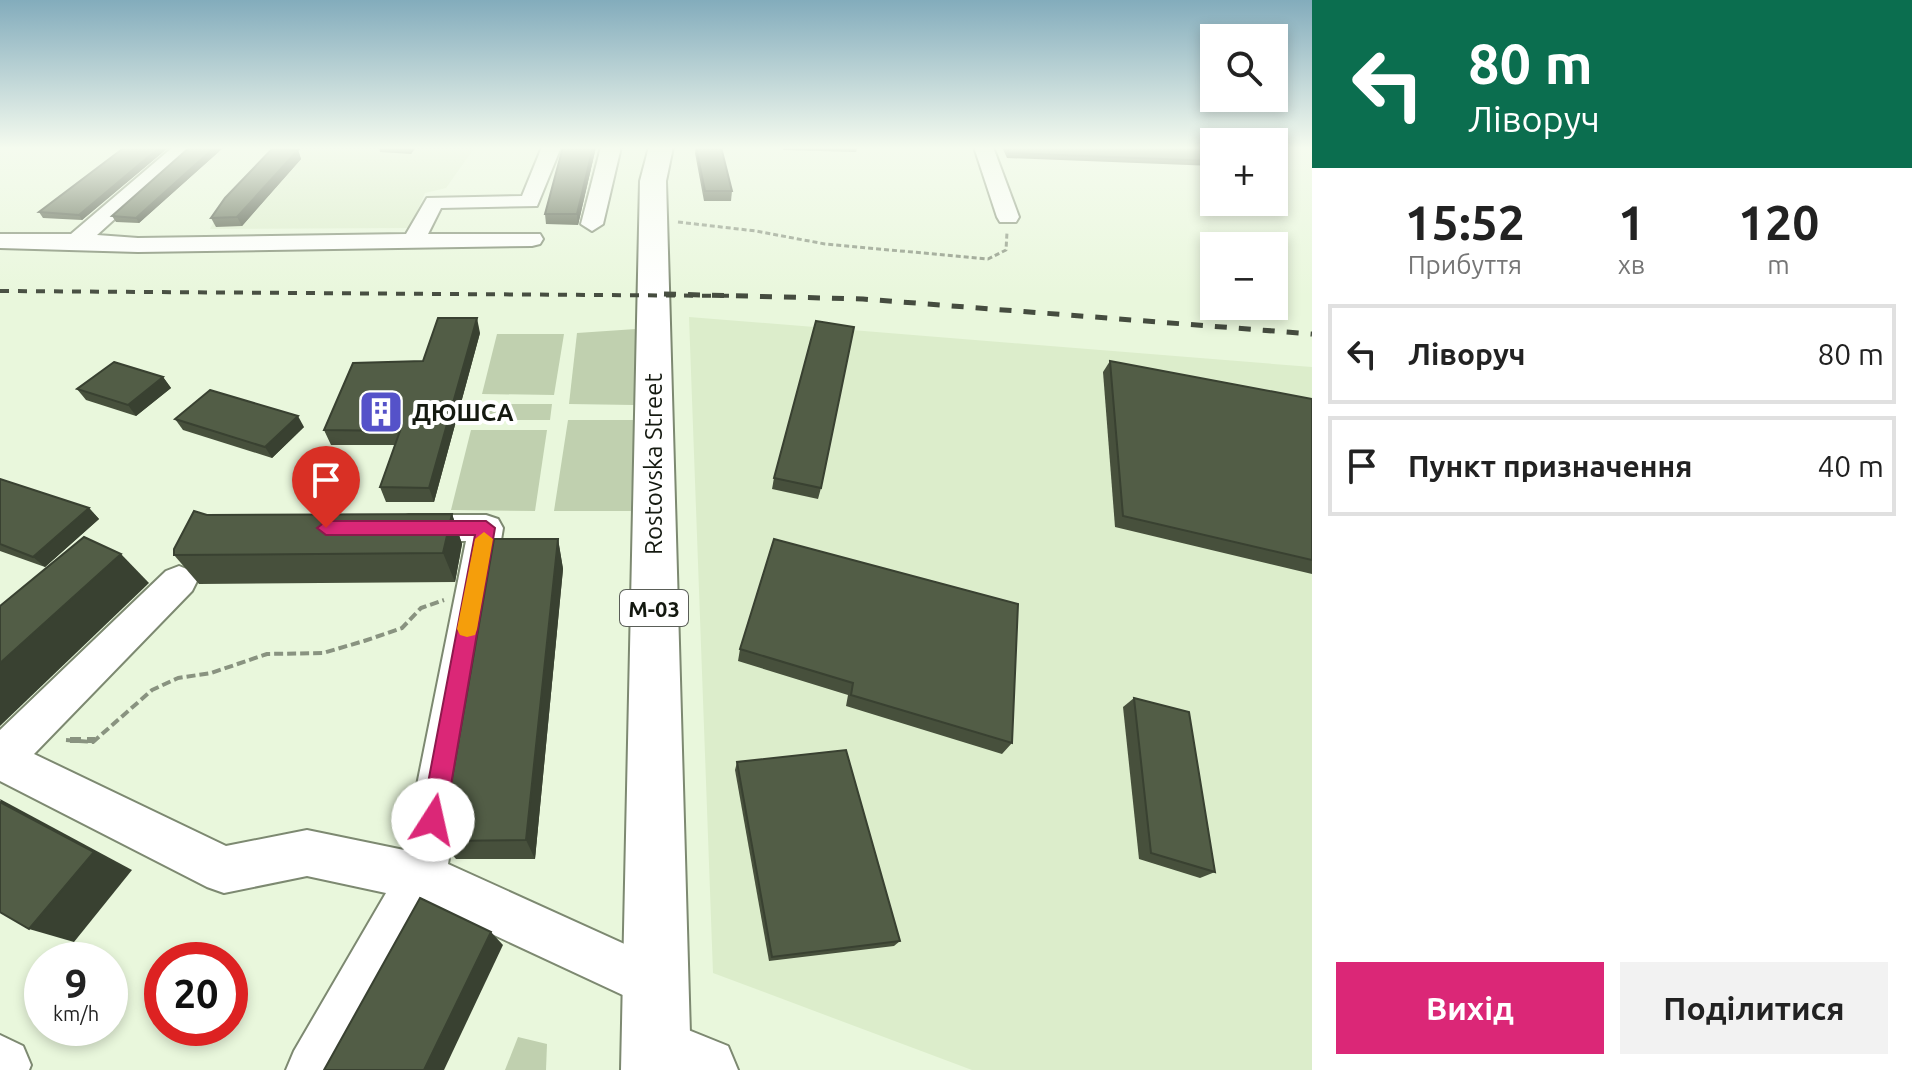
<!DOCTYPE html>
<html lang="uk">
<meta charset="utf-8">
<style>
:root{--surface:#fff;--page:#f2f2f2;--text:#222;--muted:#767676;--line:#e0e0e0;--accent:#db2777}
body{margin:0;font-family:Ubuntu,sans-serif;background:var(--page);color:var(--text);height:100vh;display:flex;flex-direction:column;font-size:30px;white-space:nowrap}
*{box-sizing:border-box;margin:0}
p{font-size:26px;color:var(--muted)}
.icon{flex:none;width:44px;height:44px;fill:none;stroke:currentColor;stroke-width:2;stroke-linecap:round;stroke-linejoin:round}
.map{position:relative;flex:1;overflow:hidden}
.sheet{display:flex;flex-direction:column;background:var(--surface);width:600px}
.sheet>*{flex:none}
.top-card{background:#0b6e4f;color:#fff;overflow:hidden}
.buttons{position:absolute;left:1200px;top:24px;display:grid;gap:16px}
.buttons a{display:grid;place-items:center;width:88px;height:88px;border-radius:0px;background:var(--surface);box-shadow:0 4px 12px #0003;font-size:40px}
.speed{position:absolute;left:24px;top:942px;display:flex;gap:16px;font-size:40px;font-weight:700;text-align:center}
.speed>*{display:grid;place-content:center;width:104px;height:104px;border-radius:50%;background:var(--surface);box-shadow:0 4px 12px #0003;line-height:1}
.speed small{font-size:20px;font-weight:400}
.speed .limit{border:12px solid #d22;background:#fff;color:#111}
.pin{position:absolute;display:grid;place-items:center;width:68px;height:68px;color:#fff;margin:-82px -34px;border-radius:50% 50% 50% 0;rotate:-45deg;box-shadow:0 0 8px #0007}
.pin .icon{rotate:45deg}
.me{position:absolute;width:88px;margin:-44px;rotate:10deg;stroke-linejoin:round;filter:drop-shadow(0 0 6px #0008)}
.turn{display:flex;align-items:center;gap:28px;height:168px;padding:0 24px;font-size:36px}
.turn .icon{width:104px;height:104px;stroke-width:2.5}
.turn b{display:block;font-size:56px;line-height:68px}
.eta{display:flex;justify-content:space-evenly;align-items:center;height:136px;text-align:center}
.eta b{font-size:48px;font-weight:600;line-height:56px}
.cta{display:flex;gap:16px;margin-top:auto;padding:16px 24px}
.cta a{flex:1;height:92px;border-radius:0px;background:var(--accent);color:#fff;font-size:32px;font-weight:600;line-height:92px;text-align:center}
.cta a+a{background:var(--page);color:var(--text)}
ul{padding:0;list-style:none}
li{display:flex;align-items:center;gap:24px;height:100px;margin:0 16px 12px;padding:0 8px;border:4px solid var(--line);border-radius:0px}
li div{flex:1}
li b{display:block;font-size:30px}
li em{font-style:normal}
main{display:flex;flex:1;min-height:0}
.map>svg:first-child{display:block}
.built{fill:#dcedcb}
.green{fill:#c0d0af}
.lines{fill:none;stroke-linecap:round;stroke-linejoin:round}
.minor-casing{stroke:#7d8971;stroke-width:4}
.major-casing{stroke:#7d8971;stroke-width:4}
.highway-casing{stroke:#7d8971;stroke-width:4}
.path-far2{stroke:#899380;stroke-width:3;stroke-dasharray:5 3;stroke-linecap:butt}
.path-far1{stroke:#899380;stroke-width:4;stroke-dasharray:9 4;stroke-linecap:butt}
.path{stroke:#899380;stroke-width:6;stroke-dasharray:11 6;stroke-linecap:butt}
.minor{fill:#fff;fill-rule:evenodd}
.major{fill:#fff;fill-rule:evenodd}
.highway{fill:#fff;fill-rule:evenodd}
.rail-far1{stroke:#454c3f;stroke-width:4;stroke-dasharray:9 9;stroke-linecap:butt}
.rail{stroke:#454c3f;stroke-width:5;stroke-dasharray:12 12;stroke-linecap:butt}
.wall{fill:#47503c}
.shaded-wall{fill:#394131}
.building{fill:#525d46;stroke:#394131;stroke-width:2}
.route{fill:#db2777;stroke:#8e194d;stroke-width:2}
.slow{fill:#f59e0b}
.labels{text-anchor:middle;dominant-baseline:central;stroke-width:8;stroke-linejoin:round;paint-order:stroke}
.shield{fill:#fff;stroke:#5a5e58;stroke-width:2}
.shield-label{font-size:22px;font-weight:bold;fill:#141910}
.poi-label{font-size:24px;font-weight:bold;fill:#141910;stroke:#fff;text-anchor:start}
.street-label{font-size:24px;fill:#141910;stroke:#fff}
</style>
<main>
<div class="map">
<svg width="1312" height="1070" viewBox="0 0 1312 1070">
<rect width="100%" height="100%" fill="#e9f7dc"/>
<g class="built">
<polygon points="283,147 475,147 446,188 425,193 410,228 210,229 222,207"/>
<polygon points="689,317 1312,367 1312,1070 972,1070 713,973"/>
</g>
<g class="green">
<polygon points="636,329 634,405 569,404 577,333"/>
<polygon points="497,334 564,334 554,395 482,394"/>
<polygon points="479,404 552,404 550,420 475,420"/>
<polygon points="568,420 634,420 631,511 554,511"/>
<polygon points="471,430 547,430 535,511 451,510"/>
<polygon points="518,1037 547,1044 546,1070 505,1070"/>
</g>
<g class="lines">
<g class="minor-casing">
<g id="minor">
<polygon points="173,147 194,147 97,235 138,238 406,234 427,198 522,196 542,147 561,147 537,206 441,208 428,234 540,234 543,239 540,244 532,246 138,252 0,248 0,234 71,234"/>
<polygon points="601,147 621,147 603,224 592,231 581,224"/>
<polygon points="974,147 993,147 1019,217 1016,222 1000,222 997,217"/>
<polygon points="409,515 486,515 498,519 503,528 448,864 673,966 681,984 673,1002 655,1010 432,906 343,1070 286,1070 294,1051 386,893 307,876 224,893 207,887 0,781 0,730 166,571 179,566 192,571 197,581 192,591 34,754 226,846 307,830 404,850 466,541 409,541 397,537 392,528 397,519"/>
<polygon points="0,1035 23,1046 31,1065 29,1070 0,1070"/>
</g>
</g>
<g class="major-casing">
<polygon id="major" points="656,1017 728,1046 738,1070 631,1070 623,1050 632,1026"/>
</g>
<g class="highway-casing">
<polygon id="highway" points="649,147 673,147 666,181 691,1070 621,1070 640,181"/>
</g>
<polyline class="path-far2" points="678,222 756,231 825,244 988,259 1006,250 1007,232"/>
<polyline class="path-far1" points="66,740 93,742 152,690 178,678 211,673 267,654 323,653 364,641 402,628 421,608 444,600"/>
<polyline class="path" points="70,740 95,740"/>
<use href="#minor" class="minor"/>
<use href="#major" class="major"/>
<use href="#highway" class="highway"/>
<polyline class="rail-far1" points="0,291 748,296"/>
<polyline class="rail" points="664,294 863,299 1312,334"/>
</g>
<g class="wall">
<polygon points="125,147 169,147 82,220 43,218 39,212"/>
<polygon points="190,147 224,147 139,223 116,222 112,216"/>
<polygon points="379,147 416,147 411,154 380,152"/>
<polygon points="596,147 578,225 546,224 545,214"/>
<polygon points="696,147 721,147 732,191 731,201 704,201 695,153"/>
<polygon points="783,147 877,147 877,148 857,148 856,152 783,150"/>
<polygon points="1002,147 1214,147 1214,166 1007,158"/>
<polygon points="298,150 301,159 242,226 216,227 211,218"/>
<polygon points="480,333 434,502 386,502 380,487 395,445 331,445 324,430 423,361"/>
<polygon points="1110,361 1312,399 1312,574 1115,527 1103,372"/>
<polygon points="163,377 171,388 136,416 86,400 77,389"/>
<polygon points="175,419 304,427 272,458 183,430"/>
<polygon points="774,478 821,488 818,499 772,489"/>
<polygon points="0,479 89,508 99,519 45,567 0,551"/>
<polygon points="452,514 462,544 455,582 199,584 174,555 207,515"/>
<polygon points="558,539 563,569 535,859 456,859 441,841"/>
<polygon points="774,539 1012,743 1002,754 846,706 848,695 738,661 740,649"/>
<polygon points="1134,698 1215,872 1200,878 1139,859 1123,707"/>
<polygon points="737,762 900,941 894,946 769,961 735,770"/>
</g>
<g class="shaded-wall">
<polygon points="160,147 169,147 82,220 79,215"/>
<polygon points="215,147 224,147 139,223 136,218"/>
<polygon points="409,147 416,147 411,154"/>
<polygon points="593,147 596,147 578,225 577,214"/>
<polygon points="298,150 301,159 242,226 237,217"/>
<polygon points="477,318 480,333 434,502 429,488"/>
<polygon points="163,377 171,388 136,416 128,405"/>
<polygon points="298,416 304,427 272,458 265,447"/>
<polygon points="89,508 99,519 45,567 33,557"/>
<polygon points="452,514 462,544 455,582 443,553"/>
<polygon points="558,539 563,569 535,859 526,840"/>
<polygon points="121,554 149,583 0,726 0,663"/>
<polygon points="0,799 132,870 74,942 29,929"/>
<polygon points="491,932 503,945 444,1070 424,1070"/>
</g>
<g class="building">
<polygon points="125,147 160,147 79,215 39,212"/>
<polygon points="190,147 215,147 136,218 112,216"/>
<polygon points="563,147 593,147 577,214 545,214"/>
<polygon points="696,147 721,147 732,191 705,191"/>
<polygon points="1006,147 1214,147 1214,161 1009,153"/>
<polygon points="272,149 298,150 237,217 211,218 225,198"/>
<polygon points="438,318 477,318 429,488 380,487 400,431 324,430 353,363 423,361"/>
<polygon points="816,321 854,327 821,488 774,478"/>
<polygon points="1110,361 1312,399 1312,560 1123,516"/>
<polygon points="114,362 163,377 128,405 77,389"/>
<polygon points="210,390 298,416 265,447 175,419"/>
<polygon points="0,479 89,508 33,557 0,544"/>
<polygon points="194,511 207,515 452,514 443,553 174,555 174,549"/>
<polygon points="84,537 121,554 0,663 0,606"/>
<polygon points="494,539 558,539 526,840 441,841"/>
<polygon points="774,539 1018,604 1012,743 851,695 853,683 740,649"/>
<polygon points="1134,698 1189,712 1215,872 1151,853"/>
<polygon points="846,750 900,941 772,957 737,762"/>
<polygon points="0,802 94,852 29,929 0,912"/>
<polygon points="420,898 491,932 424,1070 324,1070"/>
</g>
<linearGradient id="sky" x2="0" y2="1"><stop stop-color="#83acbc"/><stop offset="0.5" stop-color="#f5fbef"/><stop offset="1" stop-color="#f5fbef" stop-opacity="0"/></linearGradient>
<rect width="1312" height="296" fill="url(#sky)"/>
<polygon class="route" points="326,521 486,521 495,528 445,820 441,828 433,832 424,828 421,820 475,535 326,535 317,528"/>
<polygon class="slow" points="484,532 493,539 477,629 475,635 467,637 460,635 457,629 475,539"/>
<defs>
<g id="building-square" transform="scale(2.3)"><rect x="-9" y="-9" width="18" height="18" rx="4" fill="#5552c9" stroke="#fff"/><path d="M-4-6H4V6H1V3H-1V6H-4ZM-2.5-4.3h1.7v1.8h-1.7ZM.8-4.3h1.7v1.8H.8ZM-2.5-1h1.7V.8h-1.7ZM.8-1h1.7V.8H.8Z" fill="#fff"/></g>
</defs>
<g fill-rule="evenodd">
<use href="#building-square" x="381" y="412"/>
</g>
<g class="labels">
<rect class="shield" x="620" y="590" width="68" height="36" rx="6"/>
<g class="shield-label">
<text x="654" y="608">М-03</text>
</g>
<g class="poi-label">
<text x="412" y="412">ДЮШСА</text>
</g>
<g class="street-label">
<text transform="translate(653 464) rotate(-90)">Rostovska Street</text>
</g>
</g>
</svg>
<div class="buttons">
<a><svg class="icon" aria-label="search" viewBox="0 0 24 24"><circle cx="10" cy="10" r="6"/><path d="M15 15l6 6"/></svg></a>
<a>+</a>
<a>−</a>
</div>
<div class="speed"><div>9<small>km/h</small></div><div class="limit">20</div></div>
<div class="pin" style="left:326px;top:528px;background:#d93025"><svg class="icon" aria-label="arrive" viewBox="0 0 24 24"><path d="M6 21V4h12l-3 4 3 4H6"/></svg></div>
<svg class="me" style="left:433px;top:820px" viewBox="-20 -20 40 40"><circle r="19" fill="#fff"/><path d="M0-13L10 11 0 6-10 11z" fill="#db2777"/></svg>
</div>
<section class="sheet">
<div class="top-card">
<div class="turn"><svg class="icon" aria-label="left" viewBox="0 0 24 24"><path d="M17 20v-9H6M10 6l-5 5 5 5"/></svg><div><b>80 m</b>Ліворуч</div></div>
</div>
<div class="eta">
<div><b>15:52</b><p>Прибуття</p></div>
<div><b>1</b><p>хв</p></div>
<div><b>120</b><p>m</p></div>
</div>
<ul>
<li><svg class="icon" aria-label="left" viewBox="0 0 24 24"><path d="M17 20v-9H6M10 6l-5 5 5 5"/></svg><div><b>Ліворуч</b></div><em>80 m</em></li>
<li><svg class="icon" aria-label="arrive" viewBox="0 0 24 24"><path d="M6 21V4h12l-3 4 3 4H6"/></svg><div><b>Пункт призначення</b></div><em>40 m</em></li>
</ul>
<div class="cta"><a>Вихід</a><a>Поділитися</a></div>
</section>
</main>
